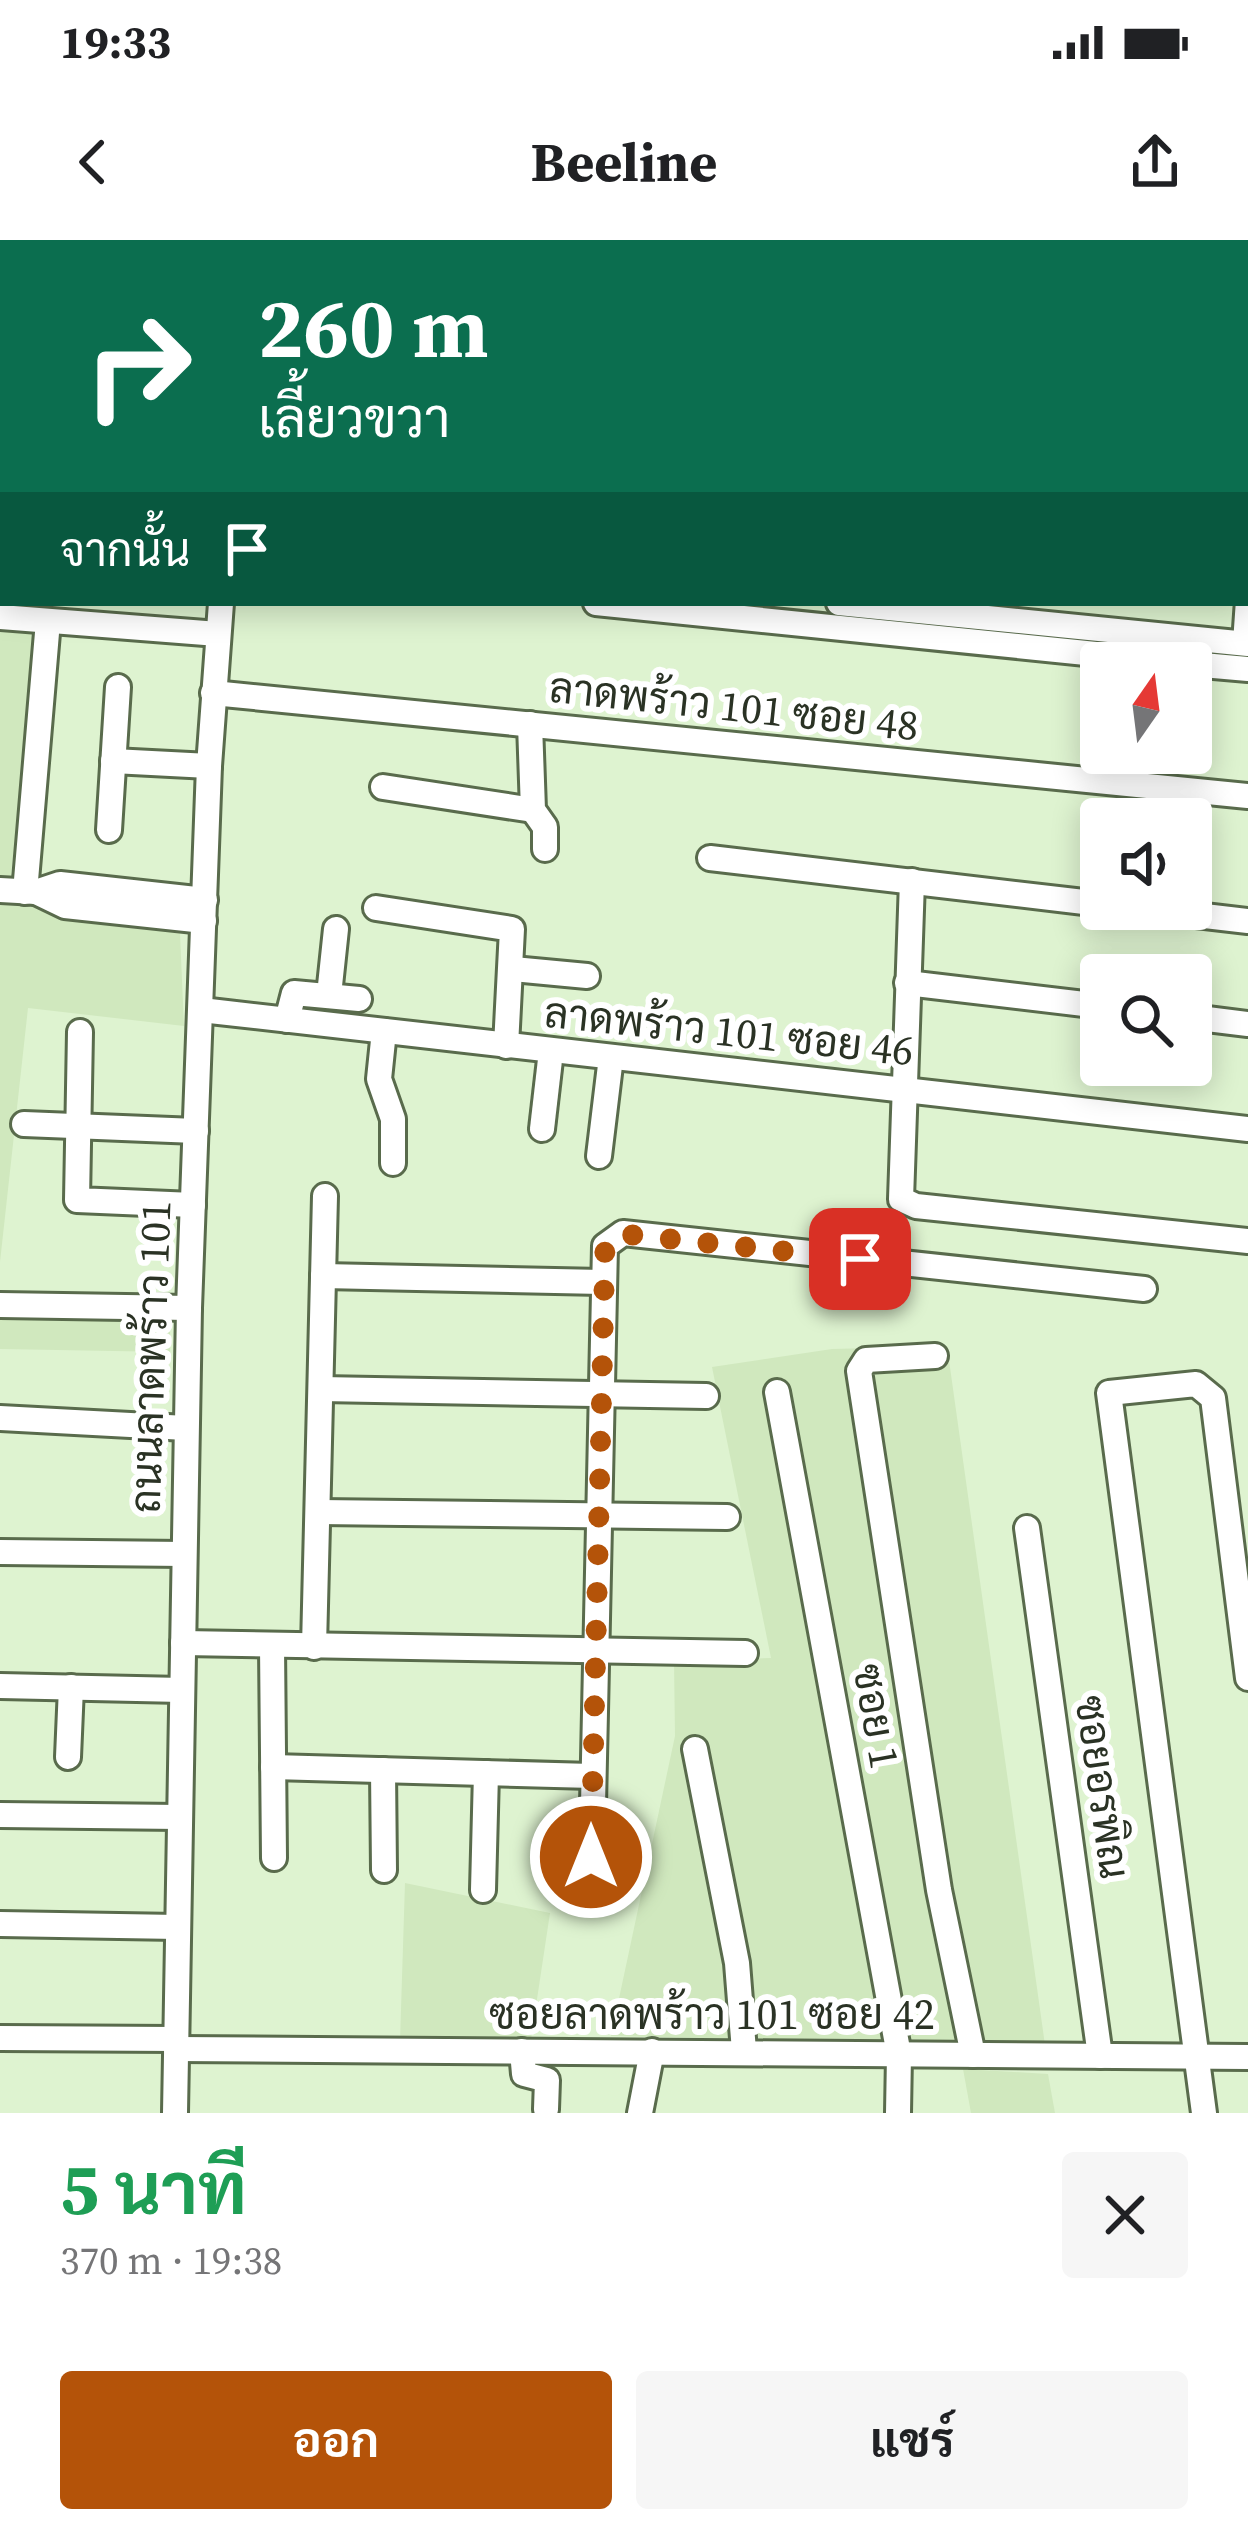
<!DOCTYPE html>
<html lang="th">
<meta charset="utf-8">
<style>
:root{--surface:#fff;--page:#f6f6f6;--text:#202124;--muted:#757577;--accent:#b45309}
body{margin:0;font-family:"Source Serif 4",Sarabun,serif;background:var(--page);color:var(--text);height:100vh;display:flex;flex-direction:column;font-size:45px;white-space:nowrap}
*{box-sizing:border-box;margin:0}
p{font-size:39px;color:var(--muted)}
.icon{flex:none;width:66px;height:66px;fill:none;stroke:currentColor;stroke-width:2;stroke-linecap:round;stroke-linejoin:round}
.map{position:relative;height:1873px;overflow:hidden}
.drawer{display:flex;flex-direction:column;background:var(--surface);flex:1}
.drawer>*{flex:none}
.hud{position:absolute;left:0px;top:0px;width:1248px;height:366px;box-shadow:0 6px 30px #0003;background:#0b6e4f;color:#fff;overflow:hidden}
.needle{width:78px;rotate:14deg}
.fabs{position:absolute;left:1080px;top:402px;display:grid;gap:24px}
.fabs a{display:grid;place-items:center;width:132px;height:132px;border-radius:12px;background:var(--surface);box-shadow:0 6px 30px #0003;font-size:60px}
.pin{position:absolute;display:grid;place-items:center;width:102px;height:102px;color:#fff;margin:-51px;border-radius:24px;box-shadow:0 6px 18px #0006}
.me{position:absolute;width:132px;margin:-66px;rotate:0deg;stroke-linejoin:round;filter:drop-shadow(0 0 9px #0008)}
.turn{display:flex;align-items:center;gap:42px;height:252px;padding:0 60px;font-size:54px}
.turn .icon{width:156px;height:156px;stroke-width:2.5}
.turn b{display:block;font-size:84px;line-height:102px}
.then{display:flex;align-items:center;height:114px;padding:0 60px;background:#0003;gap:24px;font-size:45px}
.round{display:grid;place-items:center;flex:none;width:126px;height:126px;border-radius:12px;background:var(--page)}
.head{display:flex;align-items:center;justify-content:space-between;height:204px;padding:0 60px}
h1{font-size:72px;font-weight:700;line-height:90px;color:#1e9e55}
.primary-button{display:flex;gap:24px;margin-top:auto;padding:24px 60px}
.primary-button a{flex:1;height:138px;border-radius:12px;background:var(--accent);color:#fff;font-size:48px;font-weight:700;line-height:138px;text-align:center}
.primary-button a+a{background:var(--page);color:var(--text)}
.status{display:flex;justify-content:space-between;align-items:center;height:84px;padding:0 60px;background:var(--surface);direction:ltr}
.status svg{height:33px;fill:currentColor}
header{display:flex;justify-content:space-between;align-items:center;height:156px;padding:0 60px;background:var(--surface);font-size:54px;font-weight:700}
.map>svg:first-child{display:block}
.built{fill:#d0e8be}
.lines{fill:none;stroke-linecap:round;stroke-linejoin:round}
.canal{stroke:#ba7fdb;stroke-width:16}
.minor-casing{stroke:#596b4c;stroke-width:30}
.path{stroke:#9fb094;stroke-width:3;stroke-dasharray:6 9;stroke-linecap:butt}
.minor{stroke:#fff;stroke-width:24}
.route{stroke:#b45309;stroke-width:21;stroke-dasharray:0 37.8}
.labels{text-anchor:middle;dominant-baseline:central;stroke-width:12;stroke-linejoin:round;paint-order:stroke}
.street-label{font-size:42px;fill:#2a3224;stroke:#fff}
</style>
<div class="status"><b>19:33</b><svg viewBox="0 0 49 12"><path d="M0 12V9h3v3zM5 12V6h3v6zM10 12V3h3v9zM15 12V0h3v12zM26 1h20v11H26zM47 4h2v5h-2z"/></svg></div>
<header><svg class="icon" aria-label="back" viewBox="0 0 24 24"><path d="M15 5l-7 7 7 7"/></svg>Beeline<svg class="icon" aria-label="share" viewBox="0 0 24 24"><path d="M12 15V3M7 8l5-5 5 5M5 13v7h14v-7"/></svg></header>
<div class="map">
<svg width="1248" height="1873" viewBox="0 0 1248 1873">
<rect width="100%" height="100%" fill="#def3d0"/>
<g class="built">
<polygon points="0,390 41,394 11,634 178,648 184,786 28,768 0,1022"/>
<polygon points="0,1076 170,1080 170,1112 0,1109"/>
<polygon points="947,1106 1045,1805 611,1796 675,1496 674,1421 771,1418 712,1127 832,1109"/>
<polygon points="405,1643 550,1673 531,1799 400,1801"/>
<polygon points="963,1829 1048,1834 1055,1873 971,1873"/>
</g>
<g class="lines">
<g class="canal">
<polyline points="282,3 283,0"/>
<polyline points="0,151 3,151"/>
</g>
<g class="minor-casing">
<g id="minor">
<polyline points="53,3 53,0"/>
<polyline points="199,3 200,0"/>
<polyline points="259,3 259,0"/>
<polyline points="0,53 3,54"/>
<polyline points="1245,96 1248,96"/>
<polyline points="1245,204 1248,204"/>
<polyline points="0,256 3,257"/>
<polyline points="1245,299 1248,300"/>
<polyline points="596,363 1184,423"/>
<polyline points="839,363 1248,404"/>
<polyline points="0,377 218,394"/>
<polyline points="1245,403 1248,360"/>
<polyline points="1191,424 1248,429"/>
<polyline points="213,453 1248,556"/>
<polyline points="530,484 533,570 545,587 545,609"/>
<polyline points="113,521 209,526"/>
<polyline points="383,547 533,570"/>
<polyline points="109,590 118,447"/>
<polyline points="710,618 1101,664"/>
<polyline points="912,641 901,959 916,966 1248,1001"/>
<polyline points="0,650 36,652 60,644 205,660"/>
<polyline points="25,652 48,381"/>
<polyline points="36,652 65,666 204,681"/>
<polyline points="376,668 512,689 506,806"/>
<polyline points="1145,669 1248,681"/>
<polyline points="513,729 587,736"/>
<polyline points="907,743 1101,766"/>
<polyline points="329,755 336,689"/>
<polyline points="201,770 1248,889"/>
<polyline points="1191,777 1248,784"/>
<polyline points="287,780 294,753 359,759"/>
<polyline points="384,791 379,839 393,879 393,923"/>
<polyline points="80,792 77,960 193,965"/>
<polyline points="24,884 196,891"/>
<polyline points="542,889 551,811"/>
<polyline points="599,916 611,817"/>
<polyline points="323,1036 602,1042"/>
<polyline points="0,1065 189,1068"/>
<polyline points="935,1116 866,1120 859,1131 939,1650 973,1815"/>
<polyline points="321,1149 706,1156"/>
<polyline points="777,1152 899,1815 898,1873"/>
<polyline points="0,1178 186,1188"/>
<polyline points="319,1272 727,1277"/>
<polyline points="1027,1288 1100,1816"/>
<polyline points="0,1312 184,1314"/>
<polyline points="183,1403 745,1413"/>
<polyline points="272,1406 274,1618"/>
<polyline points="314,1407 325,956"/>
<polyline points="0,1446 182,1450"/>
<polyline points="695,1509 737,1723 744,1811"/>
<polyline points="68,1517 71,1447"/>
<polyline points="273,1527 592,1536"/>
<polyline points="383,1530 384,1630"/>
<polyline points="0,1575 180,1577"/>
<polyline points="483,1650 486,1533"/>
<polyline points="591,1658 605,1006 623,993 1144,1049"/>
<polyline points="0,1684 178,1687"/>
<polyline points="0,1798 176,1799"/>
<polyline points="176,1809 1248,1817"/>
<polyline points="522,1811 524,1834 547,1840 546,1869"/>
<polyline points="175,1873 189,1068 209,526 221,363"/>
<polyline points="640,1873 652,1811"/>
<polyline points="1204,1873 1109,1153 1196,1144 1213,1158 1248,1438"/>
</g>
</g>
<g class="path">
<polyline points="0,141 3,141"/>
<polyline points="0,162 3,162"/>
</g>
<use href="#minor" class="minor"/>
</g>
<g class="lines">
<polyline class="route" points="591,1617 605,1006 623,994 860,1019"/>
</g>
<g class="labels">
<g class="street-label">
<text transform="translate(734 466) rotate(6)">ลาดพร้าว 101 ซอย 48</text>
<text transform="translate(729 791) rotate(6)">ลาดพร้าว 101 ซอย 46</text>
<text transform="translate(150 1117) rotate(-88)">ถนนลาดพร้าว 101</text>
<text transform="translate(877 1476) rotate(80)">ซอย 1</text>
<text transform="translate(1103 1547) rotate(82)">ซอยอรพิณ</text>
<text x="712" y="1774">ซอยลาดพร้าว 101 ซอย 42</text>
</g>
</g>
</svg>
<div class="fabs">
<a><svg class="needle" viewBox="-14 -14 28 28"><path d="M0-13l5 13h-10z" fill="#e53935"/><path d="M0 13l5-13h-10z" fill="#757577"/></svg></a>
<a><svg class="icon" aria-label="sound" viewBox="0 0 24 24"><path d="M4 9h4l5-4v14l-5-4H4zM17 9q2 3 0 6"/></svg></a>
<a><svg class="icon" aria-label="search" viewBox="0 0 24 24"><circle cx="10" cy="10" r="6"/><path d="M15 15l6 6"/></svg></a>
</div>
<div class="pin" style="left:860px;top:1019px;background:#d93025"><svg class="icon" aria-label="arrive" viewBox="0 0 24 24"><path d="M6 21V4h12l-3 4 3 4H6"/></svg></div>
<svg class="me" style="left:591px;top:1617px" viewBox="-20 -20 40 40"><circle r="17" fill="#b45309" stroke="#fff" stroke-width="3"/><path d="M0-11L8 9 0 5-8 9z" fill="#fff"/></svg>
<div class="hud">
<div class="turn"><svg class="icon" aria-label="right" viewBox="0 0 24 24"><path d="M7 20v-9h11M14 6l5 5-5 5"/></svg><div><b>260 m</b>เลี้ยวขวา</div></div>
<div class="then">จากนั้น<svg class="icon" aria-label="arrive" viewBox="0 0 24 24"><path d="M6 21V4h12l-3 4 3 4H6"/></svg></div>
</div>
</div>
<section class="drawer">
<div class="head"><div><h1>5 นาที</h1><p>370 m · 19:38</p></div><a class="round"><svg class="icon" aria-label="close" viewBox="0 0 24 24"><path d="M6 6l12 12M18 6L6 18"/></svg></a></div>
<div class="primary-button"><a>ออก</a><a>แชร์</a></div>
</section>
